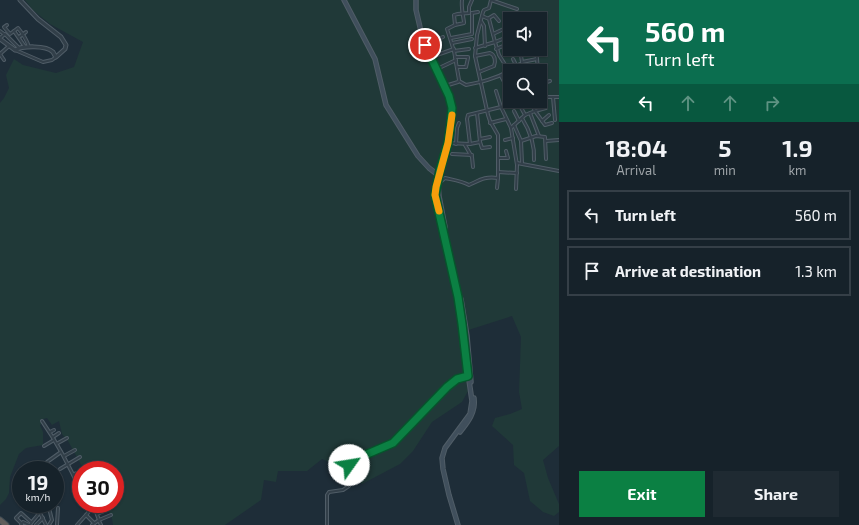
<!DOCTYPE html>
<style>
:root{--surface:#16222a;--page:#1f2a32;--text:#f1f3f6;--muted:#9ea4a8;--line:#353f47;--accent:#0b8043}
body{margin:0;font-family:"Exo 2",sans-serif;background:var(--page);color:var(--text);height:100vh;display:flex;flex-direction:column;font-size:15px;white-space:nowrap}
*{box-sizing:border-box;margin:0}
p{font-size:13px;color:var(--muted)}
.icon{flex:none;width:22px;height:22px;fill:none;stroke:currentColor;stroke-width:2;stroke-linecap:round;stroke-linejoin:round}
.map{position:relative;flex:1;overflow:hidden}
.drawer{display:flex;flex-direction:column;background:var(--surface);width:300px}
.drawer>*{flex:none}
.top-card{background:#0b6e4f;color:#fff;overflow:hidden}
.controls{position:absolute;left:503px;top:12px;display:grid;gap:8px}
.controls a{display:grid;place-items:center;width:44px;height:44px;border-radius:0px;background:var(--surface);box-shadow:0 1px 3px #0004,0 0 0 1px var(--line);font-size:20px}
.speed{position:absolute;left:12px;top:461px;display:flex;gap:8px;font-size:20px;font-weight:700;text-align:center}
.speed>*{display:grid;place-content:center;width:52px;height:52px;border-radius:50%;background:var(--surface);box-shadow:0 1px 3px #0004,0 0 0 1px var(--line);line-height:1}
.speed small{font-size:10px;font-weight:400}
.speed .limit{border:6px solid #d22;background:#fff;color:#111}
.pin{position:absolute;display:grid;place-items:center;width:34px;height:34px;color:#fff;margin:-17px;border:2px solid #fff;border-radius:50%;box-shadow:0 1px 4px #0007}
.me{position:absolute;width:44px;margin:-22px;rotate:58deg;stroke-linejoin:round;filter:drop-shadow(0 0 3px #0008)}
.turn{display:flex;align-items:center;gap:14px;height:84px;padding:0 20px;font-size:18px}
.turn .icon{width:52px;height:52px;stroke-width:2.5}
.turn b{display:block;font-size:28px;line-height:34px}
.lanes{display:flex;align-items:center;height:38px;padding:0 20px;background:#0003;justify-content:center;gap:20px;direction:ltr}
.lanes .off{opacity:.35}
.eta{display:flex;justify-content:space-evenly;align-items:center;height:68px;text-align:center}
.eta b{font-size:24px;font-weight:700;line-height:28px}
.button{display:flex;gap:8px;margin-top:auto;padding:8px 20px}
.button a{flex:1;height:46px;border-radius:0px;background:var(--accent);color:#fff;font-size:16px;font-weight:700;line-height:46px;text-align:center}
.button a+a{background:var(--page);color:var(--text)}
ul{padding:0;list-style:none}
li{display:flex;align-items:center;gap:12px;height:50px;margin:0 8px 6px;padding:0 12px;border:2px solid var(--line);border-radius:0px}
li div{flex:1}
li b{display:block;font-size:15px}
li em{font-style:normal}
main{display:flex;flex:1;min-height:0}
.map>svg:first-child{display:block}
.green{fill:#203938;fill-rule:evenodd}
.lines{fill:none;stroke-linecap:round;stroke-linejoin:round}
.minor-casing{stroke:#505d67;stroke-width:4}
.tertiary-casing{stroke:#505d67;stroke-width:5}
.secondary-casing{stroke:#505d67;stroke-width:5.5}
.trunk-casing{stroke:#3d4a53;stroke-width:7}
.minor{stroke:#323f49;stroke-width:2}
.tertiary{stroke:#323f49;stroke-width:3}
.secondary{stroke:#404f5c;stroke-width:3.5}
.trunk{stroke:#605e5c;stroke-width:5}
.route-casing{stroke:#07532c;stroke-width:10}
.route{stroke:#0b8043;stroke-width:7}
.slow{stroke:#f59e0b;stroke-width:7}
</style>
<main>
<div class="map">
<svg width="559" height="525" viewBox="0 0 559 525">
<rect width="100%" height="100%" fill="#1e2d38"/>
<path class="green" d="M25 0H559V446L543 460 548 478 559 504V512L554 516 543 512 530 501 524 473 514 465 513 445 492 426 495 418 510 414 522 409 519 392 521 337 512 316 459 333 468 391 462 402 432 422 413 451 400 464 362 484 336 465 322 459 307 471H278L276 482 264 480 261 500 225 525H113L112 519 106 504H115V470H84L68 441 62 434 59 421 52 425 47 418 40 420 42 424 40 425 43 432V445L26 448 19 454 10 477 9 493 6 499 0 505V103L4 98 9 88 6 75 14 59 23 65 56 73 74 67 83 42 50 24 33 10ZM510 19H540V49H510ZM510 71H540V101H510Z"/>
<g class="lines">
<g class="minor-casing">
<g id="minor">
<path d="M462 0C461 7 463 15 464 22V23L455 25 454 15C459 13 464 14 469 13V7L472 0"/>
<polyline points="491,0 517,9"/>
<polyline points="472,13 478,12"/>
<polyline points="537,13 539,19"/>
<polyline points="489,18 494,15 499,21"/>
<polyline points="481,21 484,26 485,46"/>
<polyline points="7,25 4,27 10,34 14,31 25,47"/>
<polyline points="0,31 4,34"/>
<path d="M14 31 18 28C23 34 27 40 29 47"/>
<polyline points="493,34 508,27"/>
<polyline points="19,37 26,32"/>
<polyline points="0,38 5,34 19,48"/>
<polyline points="451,38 472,34 472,13"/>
<polyline points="452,43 472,39"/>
<polyline points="426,45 443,37"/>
<polyline points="507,47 510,52 521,52"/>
<polyline points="475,48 495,42 489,19 482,16"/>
<polyline points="496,49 503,46 510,47"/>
<polyline points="520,49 522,62"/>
<polyline points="536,49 537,59"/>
<polyline points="540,49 542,48"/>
<polyline points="15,50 43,62 52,60 56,57"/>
<polyline points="454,51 469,49"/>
<polyline points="0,54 9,46"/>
<polyline points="0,54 4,60"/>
<path d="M475 56 490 53C495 55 496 61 494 66L479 72"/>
<polyline points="431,57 454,49"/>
<polyline points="455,57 468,57 468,58 466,67 457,67"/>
<polyline points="513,59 517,67"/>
<polyline points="522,62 537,59 538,71"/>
<polyline points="437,69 456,60"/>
<polyline points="522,69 538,65"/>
<polyline points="509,71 520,64 523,71"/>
<polyline points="501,76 510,93"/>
<path d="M459 81 466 85C481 82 495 79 509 71L499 55 495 42 510 36"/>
<polyline points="540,84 550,81"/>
<polyline points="445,86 458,82 459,80 454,51 447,29 455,25"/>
<polyline points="496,91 501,107 511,128 517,165 516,189"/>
<polyline points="540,97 553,97"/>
<polyline points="546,97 546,108 535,111 545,125 552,123"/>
<polyline points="514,111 519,121"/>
<polyline points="530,113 539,136"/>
<polyline points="525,115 535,111 530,101"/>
<path d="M522 118C530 131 535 144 534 160"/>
<polyline points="555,120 553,97 559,97"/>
<polyline points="542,121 549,115"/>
<polyline points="490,123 506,119"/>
<polyline points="514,125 521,141 522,163"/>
<polyline points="511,128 525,115 518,102"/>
<polyline points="480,139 490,137"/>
<polyline points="505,140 513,138"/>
<polyline points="521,141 536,136 545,137 546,159"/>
<polyline points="546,141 559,140"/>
<polyline points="480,142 482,148 490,147"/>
<polyline points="448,143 470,144 467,119 468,115 505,106 520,101"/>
<polyline points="456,144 457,128 459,123"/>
<polyline points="470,144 480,142 477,113"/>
<polyline points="465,145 472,157 473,167"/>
<polyline points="452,154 472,155"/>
<polyline points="499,158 508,158 506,151"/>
<polyline points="517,163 559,171"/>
<polyline points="498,172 517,173"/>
<path d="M438 184 445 178C454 180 462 181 469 185 480 180 485 176 498 178V135L490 121 488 115 475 56 477 35 483 12 484 10 489 8 491 0"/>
<polyline points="497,188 498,178"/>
<path d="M42 421C58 444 70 467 81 492"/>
<polyline points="50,432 54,430"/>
<polyline points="53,437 59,433"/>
<polyline points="58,443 67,438"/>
<polyline points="44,446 54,440"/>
<polyline points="64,456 75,450"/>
<polyline points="47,462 61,452"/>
<polyline points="60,469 80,457"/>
<polyline points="74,474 81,472"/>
<polyline points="55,500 57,499"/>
<polyline points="89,504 95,510"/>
<polyline points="49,508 52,520 49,525"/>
<polyline points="40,513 46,525"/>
<polyline points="97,514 109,509"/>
<polyline points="86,515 92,508 102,504"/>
<polyline points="99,520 111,515"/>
<polyline points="99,521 101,525"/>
<polyline points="22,524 16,518 21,513 31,522"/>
<polyline points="21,525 23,522 29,525"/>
<path d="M30 525C35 516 39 518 40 506L43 504"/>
<polyline points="36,525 43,518"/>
<polyline points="57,525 58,508"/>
<polyline points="77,525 86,515 94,523"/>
<polyline points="92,525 99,520 93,504"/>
<polyline points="327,525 327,495 329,492 343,490 349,486 345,473 349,465 358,458 393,443 447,387 457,379 468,377"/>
</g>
</g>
<g class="tertiary-casing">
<path id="tertiary" d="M0 39 15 50C22 46 46 45 53 52 54 54 55 56 56 57L65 49 66 45 61 37 38 19 20 0"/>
</g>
<g class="secondary-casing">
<g id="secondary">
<polyline points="344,0 375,59 386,105 418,156 429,168 438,175"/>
<polyline points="416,0 416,10 423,40 449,96 452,108 452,123 448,143 440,170 435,191 460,309 466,360 472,401 470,414 445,448 442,458 443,469 449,495 458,525"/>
<polyline points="438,184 439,196 445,227"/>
<polyline points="461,299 467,336 471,382"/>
<path d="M460 432C468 422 476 412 474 398"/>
</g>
</g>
<g class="trunk-casing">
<polyline id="trunk" points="0,520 6,525"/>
</g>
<use href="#minor" class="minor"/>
<use href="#tertiary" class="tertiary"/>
<use href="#secondary" class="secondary"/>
<use href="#trunk" class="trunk"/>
</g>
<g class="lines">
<g class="route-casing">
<polyline id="route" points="349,465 358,458 393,443 447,387 457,379 468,376 462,324 458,297 435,195 440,170 448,143 450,130 452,108 449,96 425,45"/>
</g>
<use href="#route" class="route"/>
<polyline class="slow" points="439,211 435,195 436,187 448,143 452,115"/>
</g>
</svg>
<div class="controls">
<a><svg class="icon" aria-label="sound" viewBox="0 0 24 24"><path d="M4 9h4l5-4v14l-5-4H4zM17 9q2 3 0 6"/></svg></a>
<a><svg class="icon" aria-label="search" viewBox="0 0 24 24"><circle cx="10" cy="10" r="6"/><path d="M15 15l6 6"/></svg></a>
</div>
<div class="speed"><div>19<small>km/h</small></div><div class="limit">30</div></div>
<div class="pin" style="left:425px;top:45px;background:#d93025"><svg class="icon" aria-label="arrive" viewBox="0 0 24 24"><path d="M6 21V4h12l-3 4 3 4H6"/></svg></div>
<svg class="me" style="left:349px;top:465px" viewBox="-20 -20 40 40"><circle r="19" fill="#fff"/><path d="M0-13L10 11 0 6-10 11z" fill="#0b8043"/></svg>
</div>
<section class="drawer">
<div class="top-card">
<div class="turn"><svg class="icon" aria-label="left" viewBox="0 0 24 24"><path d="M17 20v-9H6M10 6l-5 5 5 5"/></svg><div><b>560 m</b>Turn left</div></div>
<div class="lanes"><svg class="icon" aria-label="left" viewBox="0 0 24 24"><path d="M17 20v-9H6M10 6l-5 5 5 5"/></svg><svg class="icon off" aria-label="ahead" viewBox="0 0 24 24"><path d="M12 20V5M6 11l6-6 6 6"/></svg><svg class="icon off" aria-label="ahead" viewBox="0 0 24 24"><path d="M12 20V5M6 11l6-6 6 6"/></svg><svg class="icon off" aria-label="right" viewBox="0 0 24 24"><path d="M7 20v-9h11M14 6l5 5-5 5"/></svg></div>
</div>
<div class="eta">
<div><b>18:04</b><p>Arrival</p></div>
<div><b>5</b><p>min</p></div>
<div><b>1.9</b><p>km</p></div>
</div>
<ul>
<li><svg class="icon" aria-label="left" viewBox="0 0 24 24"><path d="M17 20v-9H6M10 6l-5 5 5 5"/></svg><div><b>Turn left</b></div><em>560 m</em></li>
<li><svg class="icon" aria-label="arrive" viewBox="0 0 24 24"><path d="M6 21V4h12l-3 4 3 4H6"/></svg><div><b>Arrive at destination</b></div><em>1.3 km</em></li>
</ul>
<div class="button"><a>Exit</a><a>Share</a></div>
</section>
</main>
